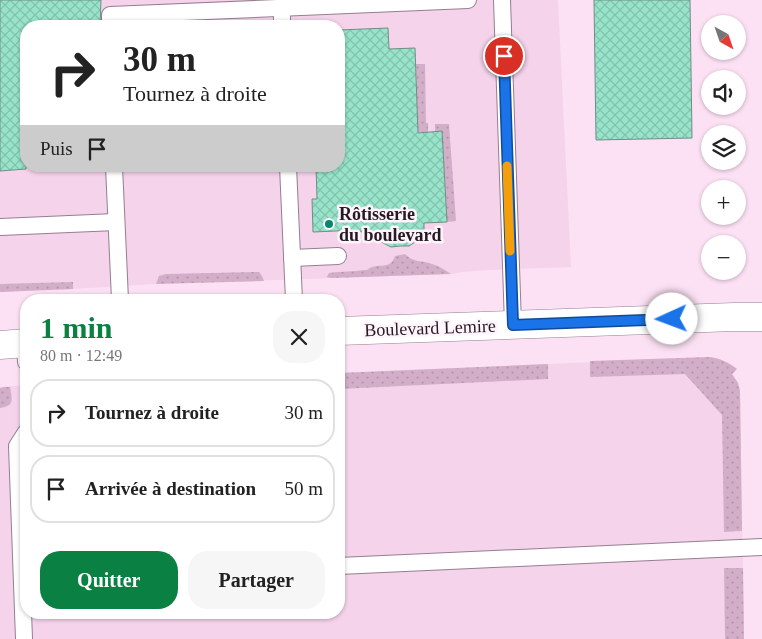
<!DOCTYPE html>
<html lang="fr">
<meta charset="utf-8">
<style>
:root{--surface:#fff;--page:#f6f6f6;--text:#222;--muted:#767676;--line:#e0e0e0;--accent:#0b8043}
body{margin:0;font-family:Georgia,serif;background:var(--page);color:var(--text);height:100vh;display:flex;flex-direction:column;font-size:19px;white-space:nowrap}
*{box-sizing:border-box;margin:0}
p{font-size:16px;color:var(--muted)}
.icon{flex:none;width:28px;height:28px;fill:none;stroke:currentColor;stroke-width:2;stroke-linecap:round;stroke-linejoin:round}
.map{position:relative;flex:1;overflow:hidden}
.sheet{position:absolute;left:20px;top:294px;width:325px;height:325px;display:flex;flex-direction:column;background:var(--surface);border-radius:20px;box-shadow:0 1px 4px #0004}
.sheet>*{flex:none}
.hud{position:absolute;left:20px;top:20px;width:325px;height:152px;border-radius:20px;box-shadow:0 1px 4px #0004;background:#fff;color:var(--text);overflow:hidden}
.needle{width:32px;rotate:140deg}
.fabs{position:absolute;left:701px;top:15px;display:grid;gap:10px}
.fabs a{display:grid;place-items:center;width:45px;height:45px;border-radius:50%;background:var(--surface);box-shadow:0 1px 4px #0004;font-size:25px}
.pin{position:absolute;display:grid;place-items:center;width:42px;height:42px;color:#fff;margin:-21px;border:2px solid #fff;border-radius:50%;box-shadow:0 1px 5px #0007}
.me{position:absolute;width:55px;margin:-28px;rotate:268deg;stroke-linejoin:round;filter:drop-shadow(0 0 4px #0008)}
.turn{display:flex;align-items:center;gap:18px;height:105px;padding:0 20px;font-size:22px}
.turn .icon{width:65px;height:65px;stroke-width:2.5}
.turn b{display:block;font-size:35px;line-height:42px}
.then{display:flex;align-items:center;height:48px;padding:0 20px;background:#0003;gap:10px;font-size:19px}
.round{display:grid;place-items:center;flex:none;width:52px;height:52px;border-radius:20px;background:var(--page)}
.headline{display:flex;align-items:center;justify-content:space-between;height:85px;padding:0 20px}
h1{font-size:30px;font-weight:600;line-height:38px;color:var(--accent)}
.primary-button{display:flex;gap:10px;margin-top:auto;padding:10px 20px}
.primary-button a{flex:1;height:58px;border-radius:20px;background:var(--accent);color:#fff;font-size:20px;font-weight:600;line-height:58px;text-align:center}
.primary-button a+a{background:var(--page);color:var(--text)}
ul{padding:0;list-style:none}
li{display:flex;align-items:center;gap:15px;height:68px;margin:0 10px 8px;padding:0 10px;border:2px solid var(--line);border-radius:20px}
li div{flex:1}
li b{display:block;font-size:19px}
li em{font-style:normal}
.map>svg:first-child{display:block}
.built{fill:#f5d3eb;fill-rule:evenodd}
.grass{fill:url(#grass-dots)}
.building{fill:url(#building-cross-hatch);stroke:#6f8e84}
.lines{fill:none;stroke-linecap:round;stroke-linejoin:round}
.lane-casing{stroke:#967e8f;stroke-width:18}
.secondary-casing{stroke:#967e8f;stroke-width:29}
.lane{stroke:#fff;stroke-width:16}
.secondary{stroke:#fff;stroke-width:28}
.route-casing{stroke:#114b97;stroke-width:12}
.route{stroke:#1a73e8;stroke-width:9}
.slow{stroke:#f59e0b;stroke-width:9}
.poi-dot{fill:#02886c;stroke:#fff4fb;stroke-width:2}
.labels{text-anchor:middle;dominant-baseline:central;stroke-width:5;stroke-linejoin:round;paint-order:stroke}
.poi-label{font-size:18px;font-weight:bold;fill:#241a21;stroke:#fff4fb;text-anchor:start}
.street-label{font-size:18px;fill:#241a21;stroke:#fff4fb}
</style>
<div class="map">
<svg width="762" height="639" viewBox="0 0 762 639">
<defs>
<pattern id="grass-dots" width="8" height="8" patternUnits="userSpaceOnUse" patternTransform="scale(1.25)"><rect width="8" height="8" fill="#d3aec8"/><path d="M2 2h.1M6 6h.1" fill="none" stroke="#b595ac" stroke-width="1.8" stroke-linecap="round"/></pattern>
<pattern id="building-cross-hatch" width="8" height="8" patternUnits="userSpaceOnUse" patternTransform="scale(1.25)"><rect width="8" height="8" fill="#98e4cb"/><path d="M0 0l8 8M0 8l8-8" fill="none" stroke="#83c3ae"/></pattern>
</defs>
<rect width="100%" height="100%" fill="#fce1f4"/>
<g class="built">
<path d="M0 0H558L571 267 488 270 463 272 451 274 156 284 73 289 0 292ZM26 26H339V166H26Z"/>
<polygon points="710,357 719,359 729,363 737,369 732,374 738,383 740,391 744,639 0,639 0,387 26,385 26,612 339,612 339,373"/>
</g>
<g class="grass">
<polygon points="416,64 425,64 426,123 428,123 428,132 418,132"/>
<polygon points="435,124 449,124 456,221 447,222 442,131 435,132"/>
<path d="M405 254C413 263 422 260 432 264 439 266 445 270 451 274L331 278 327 277 329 273C341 271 353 272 365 270 371 269 366 269 372 267 381 264 391 269 395 256Z"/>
<polygon points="259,272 262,276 264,281 156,284 159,276 166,274"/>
<polygon points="73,282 73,289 0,292 0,284"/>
<path d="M710 357C721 359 728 362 737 369L732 374 738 383 740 391 742 531 724 532 722 415 685 374 590 377V361Z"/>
<polygon points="548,364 548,379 339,389 339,373"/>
<path d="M5 387H10C12 399 15 406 0 408V388Z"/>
<polygon points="724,568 743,568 744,639 725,639"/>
</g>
<g class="building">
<polygon points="0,0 101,0 100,26 26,26 26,169 0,171"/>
<polygon points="594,0 690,0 692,138 596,140"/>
<polygon points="388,28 389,49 415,48 418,133 442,131 447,222 424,223 424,236 409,246 400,246 391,247 358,230 313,232 312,199 317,199 316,166 339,166 339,30"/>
</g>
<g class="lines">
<g class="lane-casing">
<g id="lane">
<polyline points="502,0 513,325"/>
<polyline points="282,8 282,26"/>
<polyline points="110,26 110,15 468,0"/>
<polyline points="114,166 120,300"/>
<polyline points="288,166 294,300"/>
<polyline points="0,227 116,222"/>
<polyline points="292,258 338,256"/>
<polyline points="25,343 26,362"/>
<polyline points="339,566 762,547"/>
<polyline points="24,639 17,446 26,432"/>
</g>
</g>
<g class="secondary-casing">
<g id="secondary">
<polyline points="339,331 734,317 762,317"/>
<polyline points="0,345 26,343"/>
</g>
</g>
<use href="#lane" class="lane"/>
<use href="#secondary" class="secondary"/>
</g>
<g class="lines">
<g class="route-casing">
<polyline id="route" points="504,56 513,325 672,319"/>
</g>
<use href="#route" class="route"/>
<polyline class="slow" points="507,166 510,251"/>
</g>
<circle class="poi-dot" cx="329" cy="224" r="5"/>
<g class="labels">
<g class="poi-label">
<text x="339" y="214">Rôtisserie<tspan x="339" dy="21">du boulevard</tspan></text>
</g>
<g class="street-label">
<text transform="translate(430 328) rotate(-2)">Boulevard Lemire</text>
</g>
</g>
</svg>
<div class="fabs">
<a><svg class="needle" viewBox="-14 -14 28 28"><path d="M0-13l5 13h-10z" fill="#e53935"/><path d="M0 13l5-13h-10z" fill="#767676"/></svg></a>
<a><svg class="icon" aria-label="sound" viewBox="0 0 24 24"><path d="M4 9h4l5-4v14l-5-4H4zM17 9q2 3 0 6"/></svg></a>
<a><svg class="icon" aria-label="layers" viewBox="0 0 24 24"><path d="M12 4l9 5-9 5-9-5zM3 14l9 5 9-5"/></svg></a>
<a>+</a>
<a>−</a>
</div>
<div class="pin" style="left:504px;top:56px;background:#d93025"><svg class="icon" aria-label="arrive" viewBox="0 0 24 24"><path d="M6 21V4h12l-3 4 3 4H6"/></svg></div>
<svg class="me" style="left:672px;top:319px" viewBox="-20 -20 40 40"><circle r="19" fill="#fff"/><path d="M0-13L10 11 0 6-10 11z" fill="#1a73e8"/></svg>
<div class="hud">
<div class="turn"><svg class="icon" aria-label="right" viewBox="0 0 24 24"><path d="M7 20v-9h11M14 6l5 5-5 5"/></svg><div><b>30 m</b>Tournez à droite</div></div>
<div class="then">Puis<svg class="icon" aria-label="arrive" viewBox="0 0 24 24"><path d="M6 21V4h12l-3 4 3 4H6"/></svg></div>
</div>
<section class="sheet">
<div class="headline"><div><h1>1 min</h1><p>80 m · 12:49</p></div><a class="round"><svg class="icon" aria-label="close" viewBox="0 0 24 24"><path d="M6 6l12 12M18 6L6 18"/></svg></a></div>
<ul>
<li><svg class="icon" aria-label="right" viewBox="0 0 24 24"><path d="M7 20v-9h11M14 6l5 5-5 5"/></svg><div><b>Tournez à droite</b></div><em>30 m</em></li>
<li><svg class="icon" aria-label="arrive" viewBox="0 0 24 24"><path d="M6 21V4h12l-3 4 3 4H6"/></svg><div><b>Arrivée à destination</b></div><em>50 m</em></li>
</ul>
<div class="primary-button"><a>Quitter</a><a>Partager</a></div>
</section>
</div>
